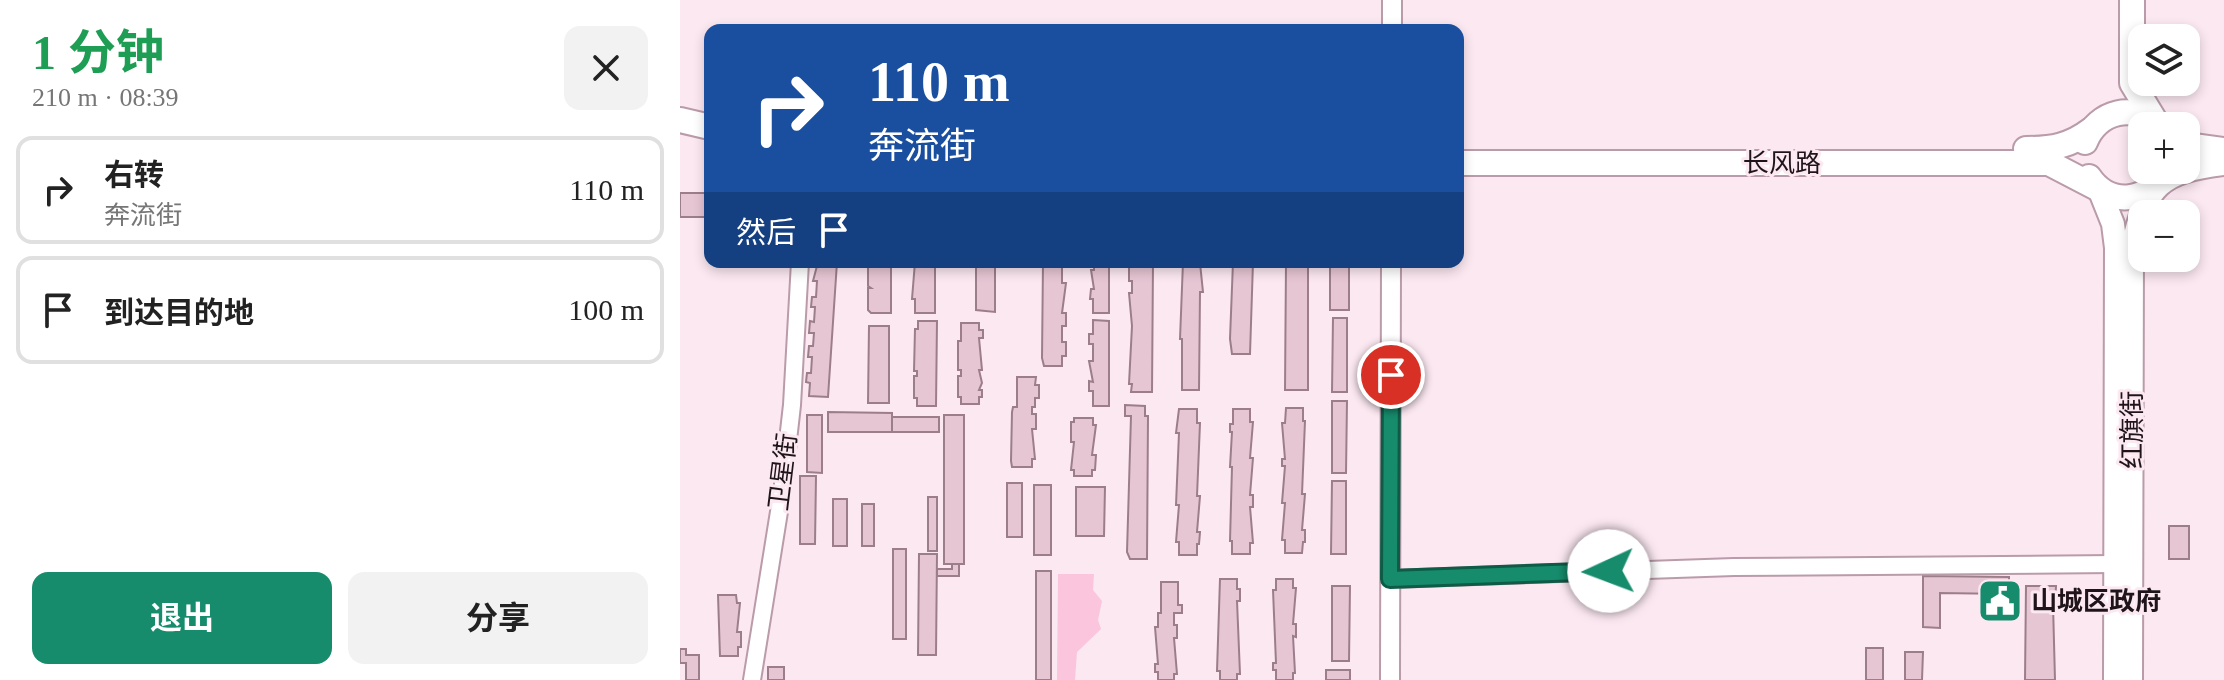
<!DOCTYPE html>
<html lang="zh">
<meta charset="utf-8">
<style>
:root{--surface:#fff;--page:#f2f2f2;--text:#222;--muted:#767676;--line:#e0e0e0;--accent:#168c6d}
body{margin:0;font-family:"Times New Roman","Noto Sans SC",serif;background:var(--page);color:var(--text);height:100vh;display:flex;flex-direction:column;font-size:30px;white-space:nowrap}
*{box-sizing:border-box;margin:0}
p{font-size:26px;color:var(--muted)}
.icon{flex:none;width:44px;height:44px;fill:none;stroke:currentColor;stroke-width:2;stroke-linecap:round;stroke-linejoin:round}
.map{position:relative;flex:1;overflow:hidden}
.drawer{display:flex;flex-direction:column;background:var(--surface);width:680px}
.drawer>*{flex:none}
.guide{position:absolute;left:24px;top:24px;width:760px;height:244px;border-radius:16px;box-shadow:0 4px 12px #0003;background:#1a4fa0;color:#fff;overflow:hidden}
.buttons{position:absolute;left:1448px;top:24px;display:grid;gap:16px}
.buttons a{display:grid;place-items:center;width:72px;height:72px;border-radius:16px;background:var(--surface);box-shadow:0 4px 12px #0003;font-size:40px}
.pin{position:absolute;display:grid;place-items:center;width:68px;height:68px;color:#fff;margin:-34px;border:4px solid #fff;border-radius:50%;box-shadow:0 2px 8px #0007}
.me{position:absolute;width:88px;margin:-44px;rotate:268deg;stroke-linejoin:round;filter:drop-shadow(0 0 6px #0008)}
.turn{display:flex;align-items:center;gap:28px;height:168px;padding:0 32px;font-size:36px}
.turn .icon{width:104px;height:104px;stroke-width:2.5}
.turn b{display:block;font-size:56px;line-height:68px}
.then{display:flex;align-items:center;height:76px;padding:0 32px;background:#0003;gap:16px;font-size:30px}
.round{display:grid;place-items:center;flex:none;width:84px;height:84px;border-radius:16px;background:var(--page)}
.head{display:flex;align-items:center;justify-content:space-between;height:136px;padding:0 32px}
h1{font-size:48px;font-weight:700;line-height:60px;color:#1e9e55}
.primary-button{display:flex;gap:16px;margin-top:auto;padding:16px 32px}
.primary-button a{flex:1;height:92px;border-radius:16px;background:var(--accent);color:#fff;font-size:32px;font-weight:700;line-height:92px;text-align:center}
.primary-button a+a{background:var(--page);color:var(--text)}
ul{padding:0;list-style:none}
li{display:flex;align-items:center;gap:24px;height:108px;margin:0 16px 12px;padding:0 16px;border:4px solid var(--line);border-radius:16px}
li div{flex:1}
li b{display:block;font-size:30px}
li em{font-style:normal}
main{display:flex;flex:1;min-height:0}
.map>svg:first-child{display:block}
.green{fill:#fac5dd}
.building{fill:#e7c6d4;stroke:#9c7e8b;stroke-width:2}
.lines{fill:none;stroke-linecap:round;stroke-linejoin:round}
.minor-casing{stroke:#ba9ba9;stroke-width:20}
.tertiary-casing{stroke:#ba9ba9;stroke-width:22}
.secondary-casing{stroke:#ba9ba9;stroke-width:26}
.primary-casing{stroke:#ba9ba9;stroke-width:28}
.minor{stroke:#fff;stroke-width:16}
.tertiary{stroke:#fff;stroke-width:18}
.secondary{stroke:#fff;stroke-width:22}
.primary{stroke:#fff;stroke-width:24}
.route-casing{stroke:#0e5b47;stroke-width:20}
.route{stroke:#168c6d;stroke-width:14}
.labels{text-anchor:middle;dominant-baseline:central;stroke-width:6;stroke-linejoin:round;paint-order:stroke}
.street-label{font-size:26px;fill:#1f1419;stroke:#fce8f1}
.poi-label{font-size:26px;font-weight:bold;fill:#1f1419;stroke:#fce8f1;text-anchor:start}
</style>
<main>
<section class="drawer">
<div class="head"><div><h1>1 分钟</h1><p>210 m · 08:39</p></div><a class="round"><svg class="icon" aria-label="close" viewBox="0 0 24 24"><path d="M6 6l12 12M18 6L6 18"/></svg></a></div>
<ul>
<li><svg class="icon" aria-label="right" viewBox="0 0 24 24"><path d="M7 20v-9h11M14 6l5 5-5 5"/></svg><div><b>右转</b><p>奔流街</p></div><em>110 m</em></li>
<li><svg class="icon" aria-label="arrive" viewBox="0 0 24 24"><path d="M6 21V4h12l-3 4 3 4H6"/></svg><div><b>到达目的地</b></div><em>100 m</em></li>
</ul>
<div class="primary-button"><a>退出</a><a>分享</a></div>
</section>
<div class="map">
<svg width="1544" height="680" viewBox="0 0 1544 680">
<rect width="100%" height="100%" fill="#fce8f1"/>
<polygon class="green" points="378,574 414,574 413,590 422,601 418,620 421,629 397,652 395,680 377,680"/>
<g class="building">
<rect x="0" y="193" width="30" height="24"/>
<polygon points="138,262 157,262 148,397 129,396 130,383 126,382 127,373 131,373 132,357 128,357 129,346 133,346 134,333 129,333 130,321 134,322 135,307 131,307 132,297 136,297 137,281 133,281"/>
<polygon points="191,262 211,262 211,313 191,313 188,310 188,288 191,288 188,286 188,265"/>
<polygon points="235,262 255,262 255,313 235,313 235,299 232,299"/>
<polygon points="296,262 315,262 315,312 296,310"/>
<polygon points="363,262 387,262 386,267 382,267 382,283 386,283 382,313 386,313 386,326 382,326 382,342 386,342 386,356 382,356 382,366 364,366 362,358"/>
<polygon points="414,262 429,262 429,313 413,313 413,299 410,299 411,289 414,289 411,270 414,270"/>
<polygon points="449,262 473,262 472,392 451,392 452,384 449,384 452,326 449,293 452,293 452,281 449,281"/>
<polygon points="503,262 524,262 520,263 523,292 520,292 519,390 502,390 502,339 500,339"/>
<polygon points="553,262 573,262 570,354 552,354 550,339"/>
<polygon points="606,262 628,262 628,390 605,390"/>
<rect x="650" y="262" width="19" height="48"/>
<polygon points="653,318 667,318 667,392 652,392"/>
<polygon points="413,320 429,321 429,406 413,406 413,391 409,391 409,381 413,382 409,361 413,361 413,344 409,344 409,334 413,334"/>
<polygon points="238,321 257,321 256,406 237,406 237,398 234,398 234,376 237,376 237,371 234,371 235,329 238,329"/>
<polygon points="281,323 299,323 299,330 303,330 303,338 299,338 302,370 299,370 302,383 299,390 302,390 302,397 299,397 299,404 281,404 281,397 278,397 278,376 281,376 281,370 278,370 278,341 281,341"/>
<polygon points="189,326 209,326 209,403 188,403"/>
<polygon points="337,377 356,377 355,385 359,385 359,398 355,398 355,407 352,407 352,414 356,414 356,429 352,429 355,459 352,459 352,467 332,467 331,461 332,412 333,407 337,407"/>
<polygon points="652,401 667,401 666,473 652,473"/>
<polygon points="445,405 465,406 465,416 468,416 467,559 450,559 447,552 451,416 445,416"/>
<polygon points="606,408 623,408 623,421 625,421 622,494 625,494 622,530 625,530 625,542 623,542 622,553 605,553 605,540 602,540 605,503 602,503 605,466 602,466 602,459 605,459 602,423 605,423"/>
<polygon points="499,409 517,409 517,423 520,423 517,496 520,496 517,532 520,532 519,544 517,544 517,555 499,555 499,542 496,542 499,505 496,505 499,433 496,433"/>
<polygon points="553,409 570,409 570,422 573,422 570,458 573,458 570,495 573,495 573,507 570,507 573,543 570,543 570,554 552,554 552,541 550,541 552,467 550,467 552,432 550,432 550,424 553,424"/>
<polygon points="148,412 212,413 212,432 148,432"/>
<polygon points="127,415 142,415 142,473 127,472"/>
<rect x="264" y="415" width="20" height="149"/>
<rect x="212" y="417" width="47" height="15"/>
<polygon points="394,418 413,418 413,425 416,425 412,455 416,455 415,470 412,470 412,476 394,476 394,470 391,470 394,442 391,442 391,422 394,422"/>
<polygon points="120,476 136,476 135,544 120,544"/>
<polygon points="652,481 666,481 666,554 651,554"/>
<rect x="327" y="483" width="15" height="54"/>
<rect x="354" y="485" width="17" height="70"/>
<polygon points="396,487 425,487 424,536 396,536"/>
<rect x="248" y="497" width="9" height="54"/>
<rect x="153" y="499" width="14" height="47"/>
<rect x="182" y="504" width="12" height="42"/>
<rect x="1489" y="526" width="20" height="33"/>
<rect x="213" y="549" width="13" height="90"/>
<polygon points="239,554 257,554 256,655 238,655"/>
<polygon points="272,564 279,564 279,576 257,576 257,569 272,569"/>
<rect x="356" y="571" width="15" height="109"/>
<polygon points="1243,576 1329,577 1329,594 1260,593 1260,628 1243,627"/>
<polygon points="540,579 557,579 557,589 560,589 560,601 557,601 560,674 557,674 557,680 540,680 540,671 537,671"/>
<polygon points="596,579 613,579 613,588 616,588 613,624 616,624 616,637 613,636 615,673 613,673 613,680 596,680 596,670 593,670 593,663 596,663 593,590 596,590"/>
<polygon points="481,582 498,582 498,605 502,605 502,613 494,613 494,625 497,625 497,638 494,638 497,674 494,674 494,680 478,680 478,672 475,672 475,664 478,664 475,627 478,627 478,613 481,613"/>
<polygon points="652,586 670,586 669,661 652,661"/>
<polygon points="1346,586 1376,586 1375,604 1373,604 1375,680 1345,680"/>
<polygon points="38,595 56,595 57,603 60,603 57,632 61,632 61,647 58,647 58,656 40,656"/>
<rect x="1186" y="648" width="17" height="32"/>
<polygon points="0,649 6,649 6,655 19,655 19,680 6,680 6,663 0,663"/>
<polygon points="1225,652 1243,652 1242,680 1225,680"/>
<rect x="88" y="667" width="16" height="13"/>
<rect x="646" y="670" width="24" height="10"/>
</g>
<g class="lines">
<g class="minor-casing">
<g id="minor">
<polyline points="710,579 1054,567 1435,564"/>
<polyline points="72,680 102,493 112,405 120,262"/>
</g>
</g>
<g class="tertiary-casing">
<g id="tertiary">
<polyline points="712,30 712,0"/>
<polyline points="710,680 711,262"/>
</g>
</g>
<g class="secondary-casing">
<g id="secondary">
<polyline points="1506,144 1544,149"/>
<polyline points="1419,189 1433,224 1436,248 1435,680"/>
<path d="M1451 680 1452 248C1466 185 1480 172 1544 164"/>
</g>
</g>
<g class="primary-casing">
<g id="primary">
<polyline points="1452,0 1452,83 1477,124"/>
<polyline points="0,120 30,127"/>
<path d="M1405 142C1418 111 1454 102 1477 126"/>
<path d="M1346 149C1372 149 1390 146 1411 130"/>
<polyline points="778,163 1369,163 1419,189"/>
<path d="M1409 177C1430 208 1470 202 1486 170"/>
</g>
</g>
<use href="#minor" class="minor"/>
<use href="#tertiary" class="tertiary"/>
<use href="#secondary" class="secondary"/>
<use href="#primary" class="primary"/>
</g>
<g class="lines">
<g class="route-casing">
<polyline id="route" points="711,375 710,579 929,571"/>
</g>
<use href="#route" class="route"/>
</g>
<defs>
<g id="civic-square" transform="scale(2.3)"><rect x="-9" y="-9" width="18" height="18" rx="4" fill="#168c6d" stroke="#fce8f1"/><path d="M-.6-6.5H3V-4.5H.6V-3L4-1V1h2V6H-6V1h2V-1L-.6-3ZM-1.2 2.5V6h2.4V2.5Z" fill="#fff"/></g>
</defs>
<g fill-rule="evenodd">
<use href="#civic-square" x="1320" y="601"/>
</g>
<g class="labels">
<g class="street-label">
<text x="1102" y="163">长风路</text>
<text transform="translate(1452 430) rotate(-90)">红旗街</text>
<text transform="translate(103 472) rotate(-83)">卫星街</text>
</g>
<g class="poi-label">
<text x="1351" y="601">山城区政府</text>
</g>
</g>
</svg>
<div class="buttons">
<a><svg class="icon" aria-label="layers" viewBox="0 0 24 24"><path d="M12 4l9 5-9 5-9-5zM3 14l9 5 9-5"/></svg></a>
<a>+</a>
<a>−</a>
</div>
<div class="pin" style="left:711px;top:375px;background:#d93025"><svg class="icon" aria-label="arrive" viewBox="0 0 24 24"><path d="M6 21V4h12l-3 4 3 4H6"/></svg></div>
<svg class="me" style="left:929px;top:571px" viewBox="-20 -20 40 40"><circle r="19" fill="#fff"/><path d="M0-13L10 11 0 6-10 11z" fill="#168c6d"/></svg>
<div class="guide">
<div class="turn"><svg class="icon" aria-label="right" viewBox="0 0 24 24"><path d="M7 20v-9h11M14 6l5 5-5 5"/></svg><div><b>110 m</b>奔流街</div></div>
<div class="then">然后<svg class="icon" aria-label="arrive" viewBox="0 0 24 24"><path d="M6 21V4h12l-3 4 3 4H6"/></svg></div>
</div>
</div>
</main>
